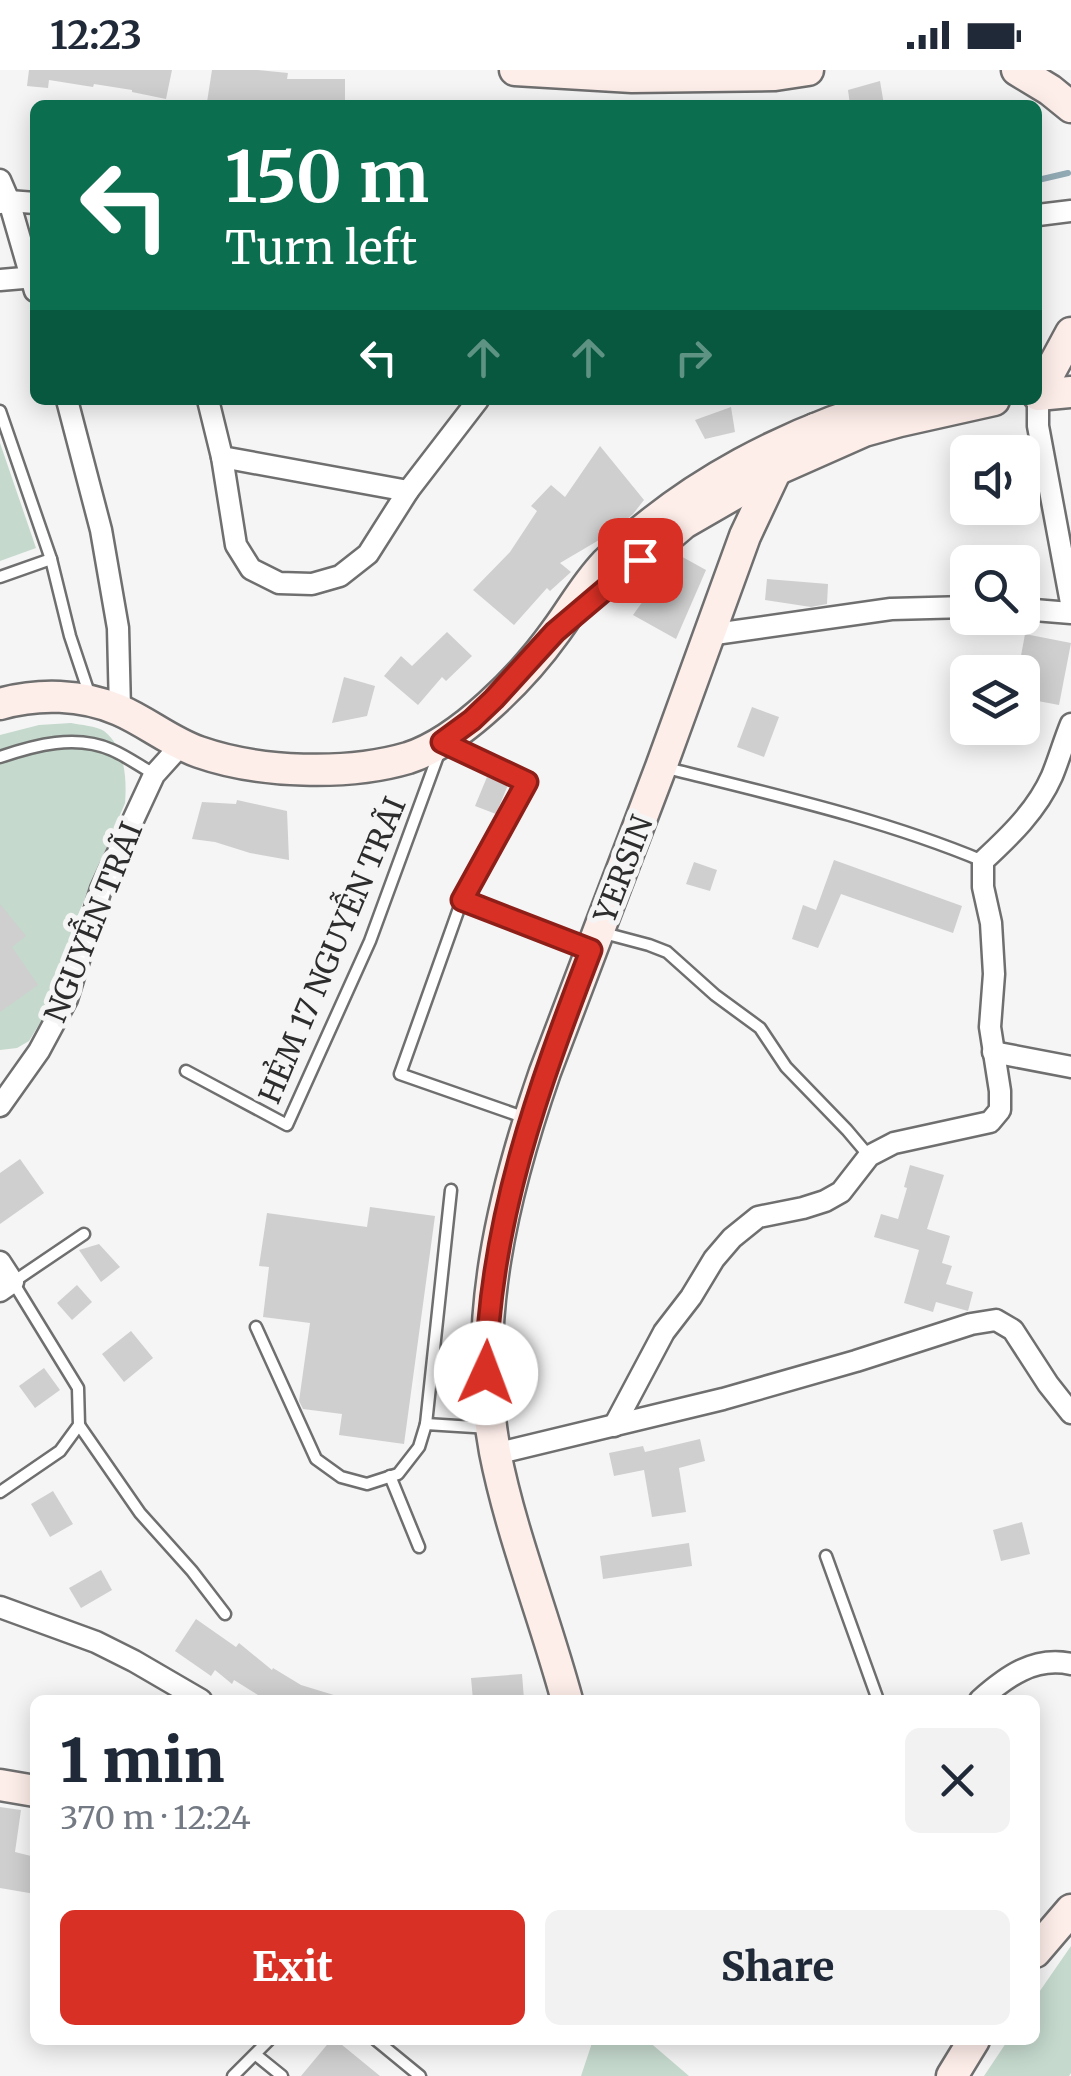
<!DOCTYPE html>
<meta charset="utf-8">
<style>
:root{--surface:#fff;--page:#f2f2f3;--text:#1f2937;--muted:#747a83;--accent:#d93025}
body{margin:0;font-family:Merriweather,serif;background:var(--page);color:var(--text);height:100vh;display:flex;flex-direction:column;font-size:38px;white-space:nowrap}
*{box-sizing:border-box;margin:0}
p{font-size:32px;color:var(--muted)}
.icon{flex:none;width:55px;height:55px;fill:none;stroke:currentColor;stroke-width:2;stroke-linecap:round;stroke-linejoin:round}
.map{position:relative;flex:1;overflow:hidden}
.sheet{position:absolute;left:30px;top:1625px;width:1010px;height:350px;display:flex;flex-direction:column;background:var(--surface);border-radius:15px;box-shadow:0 5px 25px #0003}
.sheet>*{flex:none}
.hud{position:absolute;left:30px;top:30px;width:1012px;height:305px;border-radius:15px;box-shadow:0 5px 25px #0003;background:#0b6e4f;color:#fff;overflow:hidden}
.controls{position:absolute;left:950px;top:365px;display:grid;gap:20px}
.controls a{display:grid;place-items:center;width:90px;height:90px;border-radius:15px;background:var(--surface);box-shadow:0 5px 25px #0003;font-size:50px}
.pin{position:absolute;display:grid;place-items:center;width:85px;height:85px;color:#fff;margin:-42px;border-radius:20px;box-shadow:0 5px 15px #0006}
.me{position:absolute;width:110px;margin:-55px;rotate:2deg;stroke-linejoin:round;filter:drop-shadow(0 0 8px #0008)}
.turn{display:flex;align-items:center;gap:35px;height:210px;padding:0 30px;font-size:45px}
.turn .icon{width:130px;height:130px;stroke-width:2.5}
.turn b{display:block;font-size:70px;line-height:85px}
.lanes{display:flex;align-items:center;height:95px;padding:0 30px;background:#0003;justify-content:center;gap:50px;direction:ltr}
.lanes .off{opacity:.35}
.round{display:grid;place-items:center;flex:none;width:105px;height:105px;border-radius:15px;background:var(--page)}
.overview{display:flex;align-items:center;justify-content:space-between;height:170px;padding:0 30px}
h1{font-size:60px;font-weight:800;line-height:75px}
.primary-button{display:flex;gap:20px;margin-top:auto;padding:20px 30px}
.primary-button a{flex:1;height:115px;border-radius:15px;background:var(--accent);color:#fff;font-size:40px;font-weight:800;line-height:115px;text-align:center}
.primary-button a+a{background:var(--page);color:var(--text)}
.status{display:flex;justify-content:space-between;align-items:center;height:70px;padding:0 50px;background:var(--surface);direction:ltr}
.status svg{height:28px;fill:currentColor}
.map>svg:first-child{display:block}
.green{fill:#c5d9cd}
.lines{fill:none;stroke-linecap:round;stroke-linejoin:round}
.stream{stroke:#91aab3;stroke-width:6}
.building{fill:#cfcfd0}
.lane-casing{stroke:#6f6f70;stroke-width:15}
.street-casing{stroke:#6f6f70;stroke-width:25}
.secondary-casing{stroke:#6f6f70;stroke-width:35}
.lane{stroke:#fff;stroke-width:10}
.street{stroke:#fff;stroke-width:20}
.secondary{stroke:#feeeea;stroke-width:30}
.route-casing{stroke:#8d1f18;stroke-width:25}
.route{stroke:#d93025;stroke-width:18}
.labels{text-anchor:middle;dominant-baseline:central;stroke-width:10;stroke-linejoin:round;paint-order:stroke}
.street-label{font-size:30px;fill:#2d2d2d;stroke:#f5f5f6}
</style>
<div class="status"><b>12:23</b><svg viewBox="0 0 49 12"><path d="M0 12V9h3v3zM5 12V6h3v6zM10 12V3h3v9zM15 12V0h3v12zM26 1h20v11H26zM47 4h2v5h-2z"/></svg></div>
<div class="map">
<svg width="1071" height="2006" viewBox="0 0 1071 2006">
<rect width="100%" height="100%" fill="#f5f5f6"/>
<g class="green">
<polygon points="0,373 36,478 0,491"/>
<path d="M71 653C81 655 96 656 104 661 125 677 127 709 125 733L75 852 49 938 29 971 17 978 0 980V665L39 655Z"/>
<polygon points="1071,1876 1071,2003 1069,2006 984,2006 1008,1970 1035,1970 1035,1928"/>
<polygon points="593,1970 647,1970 689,2006 581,2006"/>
</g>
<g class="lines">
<polyline class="stream" points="1038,110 1068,103"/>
</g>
<g class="building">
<polygon points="29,0 172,0 166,29 132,22 132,20 94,14 93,17 49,10 48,18 27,16"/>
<polygon points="212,0 258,0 288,3 287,9 345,9 345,35 227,35 207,32"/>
<polygon points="880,11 884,35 850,35 848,20"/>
<polygon points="731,337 735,362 705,369 695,350"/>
<polygon points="600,376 644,430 633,444 611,463 560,493 571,502 550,521 547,518 514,555 473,520 510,482 537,441 531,436 551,415 565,427"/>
<polygon points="677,484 706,500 676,569 633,545"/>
<polygon points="767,509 828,514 827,534 811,537 765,530"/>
<polygon points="447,562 472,586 446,611 442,607 418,635 384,606 401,586 412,596"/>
<polygon points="1025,564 1071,573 1059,635 1022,628 1022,602 1018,602"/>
<polygon points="344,607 375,616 367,646 332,653"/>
<polygon points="752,637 779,647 764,687 737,677"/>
<polygon points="487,707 508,715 496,744 475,736"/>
<polygon points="237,730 287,741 289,790 250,783 215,772 192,769 202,732 236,734"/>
<polygon points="834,790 962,836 953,863 841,824 818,878 792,869 803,835 816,840"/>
<polygon points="694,792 717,800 710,821 686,814"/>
<polygon points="0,834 26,866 12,877 38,915 0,942"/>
<polygon points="20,1089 44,1123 0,1154 0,1103"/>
<polygon points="910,1095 944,1105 927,1159 950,1166 942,1193 952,1196 946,1214 973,1222 968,1241 936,1232 933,1242 904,1233 919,1180 874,1167 881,1144 898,1149 907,1118 904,1117"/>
<polygon points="370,1137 435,1146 404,1374 339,1365 342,1344 303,1339 299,1331 310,1253 263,1247 269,1197 259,1196 267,1143 367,1157"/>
<polygon points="99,1174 120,1197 101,1212 79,1180"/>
<polygon points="77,1215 92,1232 72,1250 57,1233"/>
<polygon points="131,1261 153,1288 124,1312 102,1284"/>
<polygon points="44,1298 60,1320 35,1338 19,1316"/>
<polygon points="700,1369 705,1391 679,1398 686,1442 652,1447 644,1400 614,1406 609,1383 643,1376 645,1382"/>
<polygon points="53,1421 73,1454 50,1467 31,1434"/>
<polygon points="1022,1452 1030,1484 1001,1491 993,1460"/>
<polygon points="689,1473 692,1496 603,1509 600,1486"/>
<polygon points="101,1500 112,1520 81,1538 69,1518"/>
<polygon points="196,1549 236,1577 239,1573 272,1600 273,1598 301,1615 337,1626 337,1630 266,1630 234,1610 232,1614 215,1600 211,1606 175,1581"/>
<polygon points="522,1604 524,1629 473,1630 471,1608"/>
<polygon points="0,1737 21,1740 15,1782 35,1787 35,1824 0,1818"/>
<polygon points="331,1970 336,1970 380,2006 301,2006"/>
</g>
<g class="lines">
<g class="lane-casing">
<g id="lane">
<polyline points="0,341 51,489 70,566 90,626"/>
<polyline points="0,507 51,489"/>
<path d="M0 687C35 675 76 664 112 680 126 686 140 696 154 704"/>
<path d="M663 697C770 724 880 748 983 791"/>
<polyline points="462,830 587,878"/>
<polyline points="600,862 649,875 667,882 715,925 760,958 786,997 847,1060 869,1086"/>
<polyline points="186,1001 287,1055 370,871 443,672 527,712 462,830 400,1004 526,1048"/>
<polyline points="256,1257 316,1389 341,1407 367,1414 398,1404 419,1377 426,1354 490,1358"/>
<polyline points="426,1354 451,1120"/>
<polyline points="79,1355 140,1443 192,1501 225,1544"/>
<polyline points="390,1406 419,1477"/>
<polyline points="0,1422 60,1381 79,1355 78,1318 13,1212 84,1164"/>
<polyline points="826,1486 878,1630"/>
<polyline points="376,1970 420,2006"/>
<polyline points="256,1985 282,2006"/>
<polyline points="233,2006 269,1970"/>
</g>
</g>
<g class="street-casing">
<g id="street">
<polyline points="0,110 9,131 35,221"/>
<polyline points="0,133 9,131 35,133"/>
<polyline points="1038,145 1071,141"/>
<polyline points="0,210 35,207"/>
<polyline points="1038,328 1038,356 1071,533"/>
<polyline points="67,330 101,460 118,558 120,640"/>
<polyline points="208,330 222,387 408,421 478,330"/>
<polyline points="222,387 236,475 251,499 279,513 312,514 340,506 368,484 408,421"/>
<polyline points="1022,539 1071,543"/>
<polyline points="708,565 891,539 968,537"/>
<polyline points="993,982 1071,997"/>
<polyline points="0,1036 39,981 67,929 101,819 154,705 181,675"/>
<polyline points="0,1192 13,1212 0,1221"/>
<path d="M614 1356 664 1262 691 1227 714 1189 732 1168 758 1147 803 1138 825 1131 841 1122 869 1086 894 1073 990 1052 1000 1040V1021L990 957 994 904 991 853 983 817V791C1010 766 1037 740 1052 706 1059 689 1064 671 1071 654"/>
<polyline points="495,1384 723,1329 856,1291 971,1254 996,1250 1013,1260 1048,1314 1071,1343"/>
<polyline points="0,1537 96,1572 134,1591 201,1630"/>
<path d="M980 1630C1006 1607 1034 1586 1071 1594"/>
</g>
</g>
<g class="secondary-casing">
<g id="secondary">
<polyline points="515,0 632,7 775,5 808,0"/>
<polyline points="1017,0 1050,20 1071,37"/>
<polyline points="1038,324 1071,263"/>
<polyline points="1038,325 1071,322"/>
<polyline points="630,499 684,453 776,400 864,361 900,351 994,330"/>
<path d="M0 634C38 623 82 624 119 640 147 652 170 672 199 682 259 703 347 706 408 688 461 671 524 606 556 561 573 538 585 515 605 494 686 414 790 361 899 330"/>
<path d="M567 1630C545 1548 511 1464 495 1382 471 1254 503 1123 545 1002L661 697 745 466 776 400 815 359"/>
<polyline points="0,1715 35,1721"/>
<polyline points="1035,1882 1071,1840"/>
<polyline points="952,2006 974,1970"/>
</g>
</g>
<use href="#lane" class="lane"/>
<use href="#street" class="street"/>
<use href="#secondary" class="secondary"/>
</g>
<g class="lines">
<g class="route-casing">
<path id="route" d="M486 1303C489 1153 538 1018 591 880L462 830 527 712 442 672 472 650 494 629 555 562 640 490"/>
</g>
<use href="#route" class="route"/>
</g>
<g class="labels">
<g class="street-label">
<text transform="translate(623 799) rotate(-69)">YERSIN</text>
<text transform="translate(93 852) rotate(-68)">NGUYỄN TRÃI</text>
<text transform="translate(332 880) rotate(-67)">HẺM 17 NGUYỄN TRÃI</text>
</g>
</g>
</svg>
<div class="controls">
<a><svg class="icon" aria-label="sound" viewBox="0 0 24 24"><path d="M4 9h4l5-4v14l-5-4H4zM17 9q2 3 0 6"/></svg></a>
<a><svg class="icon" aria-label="search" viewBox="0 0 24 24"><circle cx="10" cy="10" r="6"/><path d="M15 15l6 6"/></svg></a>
<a><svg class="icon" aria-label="layers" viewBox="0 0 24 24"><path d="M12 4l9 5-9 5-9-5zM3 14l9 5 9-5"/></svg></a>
</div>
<div class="pin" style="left:640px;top:490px;background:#d93025"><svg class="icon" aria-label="arrive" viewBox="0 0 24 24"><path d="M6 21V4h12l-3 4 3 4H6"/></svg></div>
<svg class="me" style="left:486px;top:1303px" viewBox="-20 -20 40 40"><circle r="19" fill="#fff"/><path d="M0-13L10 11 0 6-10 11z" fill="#d93025"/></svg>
<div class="hud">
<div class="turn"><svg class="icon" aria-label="left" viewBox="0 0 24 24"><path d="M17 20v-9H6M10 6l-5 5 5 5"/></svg><div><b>150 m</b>Turn left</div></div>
<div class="lanes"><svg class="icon" aria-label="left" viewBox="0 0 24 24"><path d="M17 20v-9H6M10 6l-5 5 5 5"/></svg><svg class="icon off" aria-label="ahead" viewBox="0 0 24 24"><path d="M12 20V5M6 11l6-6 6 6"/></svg><svg class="icon off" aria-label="ahead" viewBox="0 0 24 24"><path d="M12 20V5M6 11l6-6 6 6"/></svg><svg class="icon off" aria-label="right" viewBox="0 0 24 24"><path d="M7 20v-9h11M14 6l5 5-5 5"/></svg></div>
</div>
<section class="sheet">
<div class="overview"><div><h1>1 min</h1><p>370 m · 12:24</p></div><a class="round"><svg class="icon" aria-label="close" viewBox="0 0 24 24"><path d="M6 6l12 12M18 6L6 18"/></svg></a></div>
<div class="primary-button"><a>Exit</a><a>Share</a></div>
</section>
</div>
